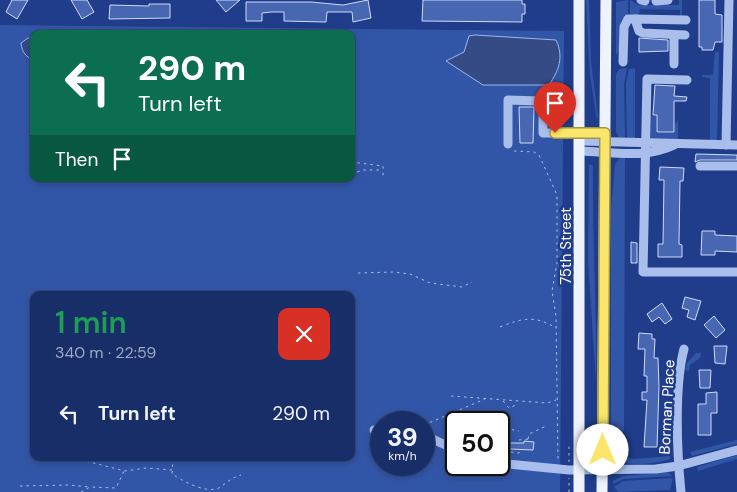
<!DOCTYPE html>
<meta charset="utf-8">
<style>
:root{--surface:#172e68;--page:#20366e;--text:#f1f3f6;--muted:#9ea8c0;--line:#364a7c}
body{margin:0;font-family:"DM Sans",sans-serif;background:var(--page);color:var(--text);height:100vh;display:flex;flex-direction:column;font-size:19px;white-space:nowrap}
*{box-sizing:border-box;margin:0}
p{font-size:16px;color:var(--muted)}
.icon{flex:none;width:28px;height:28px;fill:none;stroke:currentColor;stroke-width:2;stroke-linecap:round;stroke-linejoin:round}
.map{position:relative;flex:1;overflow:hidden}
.details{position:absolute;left:30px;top:291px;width:325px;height:170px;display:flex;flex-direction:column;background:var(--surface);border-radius:10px;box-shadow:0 2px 8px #0003,0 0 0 1px var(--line)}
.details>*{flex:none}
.hud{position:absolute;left:30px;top:30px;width:325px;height:152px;border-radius:10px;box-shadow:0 2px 8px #0003,0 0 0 1px var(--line);background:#0b6e4f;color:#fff;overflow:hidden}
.speed{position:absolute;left:370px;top:411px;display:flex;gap:10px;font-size:25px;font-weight:700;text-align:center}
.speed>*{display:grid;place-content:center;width:65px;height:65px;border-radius:50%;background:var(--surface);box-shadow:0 2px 8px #0003,0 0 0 1px var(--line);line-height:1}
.speed small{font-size:12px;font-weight:400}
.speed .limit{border:2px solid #111;border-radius:8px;background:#fff;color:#111}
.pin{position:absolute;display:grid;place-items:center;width:42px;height:42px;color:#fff;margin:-51px -21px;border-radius:50% 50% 50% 0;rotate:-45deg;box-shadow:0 0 5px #0007}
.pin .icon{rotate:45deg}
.me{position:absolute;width:55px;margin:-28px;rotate:0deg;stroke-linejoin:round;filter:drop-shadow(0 0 4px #0008)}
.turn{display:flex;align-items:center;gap:18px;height:105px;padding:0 25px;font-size:22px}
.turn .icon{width:65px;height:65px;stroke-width:2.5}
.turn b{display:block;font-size:35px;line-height:42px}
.then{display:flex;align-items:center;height:48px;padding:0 25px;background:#0003;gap:10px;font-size:19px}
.round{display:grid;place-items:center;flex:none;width:52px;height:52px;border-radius:10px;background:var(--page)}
.overview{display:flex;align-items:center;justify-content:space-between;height:85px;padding:0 25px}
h1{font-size:30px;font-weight:600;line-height:38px;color:#1e9e55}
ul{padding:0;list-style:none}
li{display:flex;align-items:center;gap:15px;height:75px;padding:0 25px}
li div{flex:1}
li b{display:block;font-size:19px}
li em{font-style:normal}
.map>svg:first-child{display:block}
.green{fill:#3256a7;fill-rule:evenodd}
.water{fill:#354b85;stroke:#9eb6ed}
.building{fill:#4767b2;stroke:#cfdcf8}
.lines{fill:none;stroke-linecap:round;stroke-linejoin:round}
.path{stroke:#aabeeb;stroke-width:1;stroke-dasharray:2.5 4;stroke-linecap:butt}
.minor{stroke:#aabeeb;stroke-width:9}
.major{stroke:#eff3fe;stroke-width:11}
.route-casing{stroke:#a29645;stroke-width:12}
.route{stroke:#fae66a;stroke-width:9}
.labels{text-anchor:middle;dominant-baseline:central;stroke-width:5;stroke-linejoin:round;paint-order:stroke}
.street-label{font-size:15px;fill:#fff;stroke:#1f3d8a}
</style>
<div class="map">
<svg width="737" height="492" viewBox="0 0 737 492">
<rect width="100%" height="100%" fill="#1f3d8a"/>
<g class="green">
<polygon points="586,0 589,0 591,61 598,117 597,120 590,75"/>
<polygon points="628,0 628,15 621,21 620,50 616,55 616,2"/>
<polygon points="630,0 638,5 679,5 679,0 682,0 682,14 680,16 680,10 640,9 639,15 630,14"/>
<path d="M0 25 564 31 560 492H0ZM34 34H351V179H34ZM34 295H351V458H34ZM381 422H424V465H381ZM456 422H499V465H456Z"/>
<polygon points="715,52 719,52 717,140 710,140 710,78 702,77 702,75 713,75"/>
<polygon points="627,68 624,84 625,139 619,137 616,132 616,75 619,69"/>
<polygon points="635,68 635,139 627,139 626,84 629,69"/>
<polygon points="651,116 656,116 656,133 675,133 675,124 678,120 678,141 651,140"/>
<polygon points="621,157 625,157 624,430 611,454 611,210 615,164"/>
<path d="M589 165H593C592 238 597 310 596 382L588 261Z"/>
<polygon points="696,353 701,353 700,358 690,365 689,371 685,370 687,363"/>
<polygon points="737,440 737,444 692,456 690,452"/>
<polygon points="737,455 737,459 698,471 697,467"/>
<path d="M616 456 633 459 670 456V459C655 464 625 468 613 457Z"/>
<polygon points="668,472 672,476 624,479 613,484 613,481 623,476"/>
<polygon points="673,478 670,490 618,492 614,487 623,481"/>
</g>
<g class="water">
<path d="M475 35 556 40C564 57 559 70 549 85H483L446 61 464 52 469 36Z"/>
<path d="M28 38H34V61C26 56 22 53 21 43Z"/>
</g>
<g class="building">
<polygon points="12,0 28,0 17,19 6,12"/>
<polygon points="71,0 87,0 94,12 82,19"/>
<polygon points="216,0 240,0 226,12"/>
<polygon points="368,0 371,18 353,22 352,12 327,12 326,22 284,21 284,12 271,12 262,13 262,21 246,21 246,2 311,2 343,5"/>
<polygon points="423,0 522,0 522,4 525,4 525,14 522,14 522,22 422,21"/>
<polygon points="699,0 715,0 715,14 722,15 722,42 715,42 713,50 702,50 702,47 699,47"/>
<polygon points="149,4 170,4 170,18 109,19 110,5 149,6"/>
<polygon points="639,38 668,40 668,51 639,52"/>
<polygon points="655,85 675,86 674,96 687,97 686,101 674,101 674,132 657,132 657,115 653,115"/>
<polygon points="519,107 534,107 533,143 520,143"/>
<polygon points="696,154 737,155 737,160 700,160 695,162"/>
<polygon points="660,167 684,168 683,181 680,181 679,244 682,245 682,257 658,257 658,244 663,244 664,180 659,180"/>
<polygon points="702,231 715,231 715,235 737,236 737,252 715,251 715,255 701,255"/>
<polygon points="631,242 637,243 637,263 631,263"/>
<polygon points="685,297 701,301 695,320 687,317 689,310 682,308"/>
<polygon points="662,303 672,319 665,324 659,317 652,322 647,314"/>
<polygon points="714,316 725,330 716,338 704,325"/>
<polygon points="639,333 652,334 652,339 655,339 654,358 658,358 659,387 657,447 644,447 647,400 642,400 642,392 647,392 647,376 644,376 645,349 638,349"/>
<polygon points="714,346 727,346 725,364 715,363"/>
<polygon points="699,370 711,370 710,388 700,388"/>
<polygon points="717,392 717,413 711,413 711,435 698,435 698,404 706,404 706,393"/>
<polygon points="524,441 534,442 533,450 510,449 510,443 524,443"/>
</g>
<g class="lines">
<g class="path">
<polyline points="514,151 534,152 539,155 557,195 557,263 552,291 556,316 558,460"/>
<polyline points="351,162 383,166 383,179"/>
<polyline points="351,174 363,170 382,170"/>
<polyline points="358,273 394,272 410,274 430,283 462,287 472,282"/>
<path d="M500 327C522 318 535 315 556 328"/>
<polyline points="451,396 547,403 556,400"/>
<polyline points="503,401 509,408 514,406 516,402"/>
<polyline points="424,425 485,399"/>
<polyline points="508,439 509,429 519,431"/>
<polyline points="528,439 529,434 546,426"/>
<polyline points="519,440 530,439"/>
<polyline points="511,452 519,453 520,451"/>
<polyline points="74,458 125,471 146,468 172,470"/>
<path d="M173 458 172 474C183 481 202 492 217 489 226 484 230 478 241 475"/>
<polyline points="220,458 227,460 230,458"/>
<polyline points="569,462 569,443"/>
<polyline points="20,486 69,485 90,487"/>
<polyline points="81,492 90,487 116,488 124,471"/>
<polyline points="569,492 569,478"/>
</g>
<g class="minor">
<polyline points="641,0 645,1"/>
<polyline points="656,1 668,0"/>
<polyline points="685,35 643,33 639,31 635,19 686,20"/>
<polyline points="623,62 624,27 628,19 635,19"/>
<polyline points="674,64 674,35"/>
<polyline points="687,80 647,79 643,272 737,272"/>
<polyline points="581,141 737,145"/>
<polyline points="508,144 508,100 539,101 543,105 543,133 605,133"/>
<polyline points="726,145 729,0"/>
<path d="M581 151C611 152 646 159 674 145"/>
<polyline points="700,166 737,166"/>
<polyline points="374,430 381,430"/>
<polyline points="424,435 456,450"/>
<polyline points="499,463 569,470 656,469 678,466 737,450"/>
<path d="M681 492C677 453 674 386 684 349"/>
</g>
<g class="major">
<polyline points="579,492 579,0"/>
<polyline points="602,492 606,0"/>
</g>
</g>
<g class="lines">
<g class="route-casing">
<polyline id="route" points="555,133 605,133 603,450"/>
</g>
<use href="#route" class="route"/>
</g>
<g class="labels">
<g class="street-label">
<text transform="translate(566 246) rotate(-90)">75th Street</text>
<text transform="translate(667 407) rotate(-87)">Borman Place</text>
</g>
</g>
</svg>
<div class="speed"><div>39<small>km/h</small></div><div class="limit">50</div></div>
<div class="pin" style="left:555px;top:133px;background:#d93025"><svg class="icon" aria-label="arrive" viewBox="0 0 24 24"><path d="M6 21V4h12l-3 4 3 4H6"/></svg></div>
<svg class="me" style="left:603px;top:450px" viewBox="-20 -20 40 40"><circle r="19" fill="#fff"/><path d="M0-13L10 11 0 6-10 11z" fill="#fae66a"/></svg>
<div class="hud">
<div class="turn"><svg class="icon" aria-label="left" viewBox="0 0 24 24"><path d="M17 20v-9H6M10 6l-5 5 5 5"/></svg><div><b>290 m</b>Turn left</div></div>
<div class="then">Then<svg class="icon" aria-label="arrive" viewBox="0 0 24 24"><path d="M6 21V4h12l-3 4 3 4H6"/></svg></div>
</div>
<section class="details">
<div class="overview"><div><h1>1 min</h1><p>340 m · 22:59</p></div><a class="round" style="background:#d93025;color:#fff"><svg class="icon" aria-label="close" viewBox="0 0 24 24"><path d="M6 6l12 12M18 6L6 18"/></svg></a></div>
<ul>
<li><svg class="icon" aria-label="left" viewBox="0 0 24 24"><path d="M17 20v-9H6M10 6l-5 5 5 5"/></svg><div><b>Turn left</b></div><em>290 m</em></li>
</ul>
</section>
</div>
